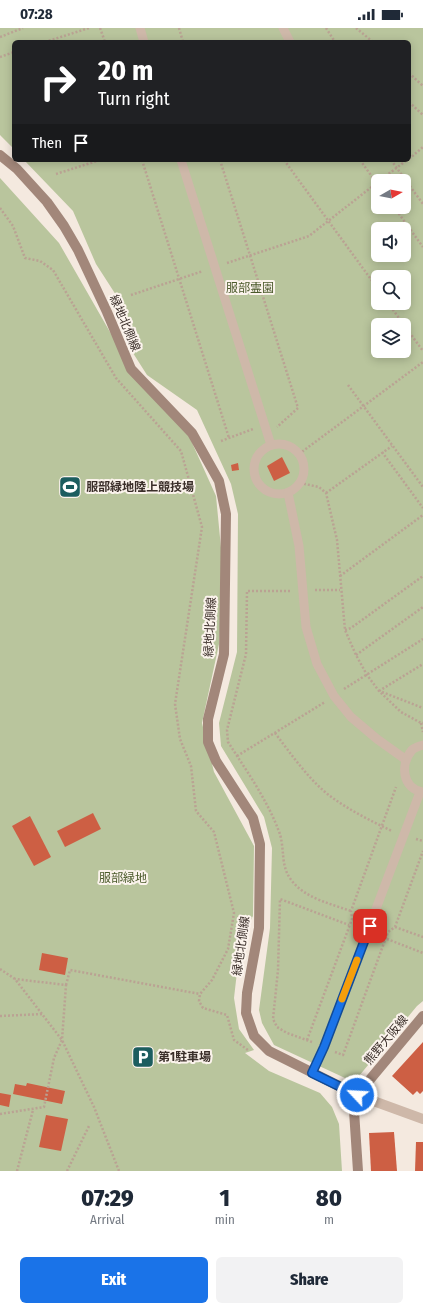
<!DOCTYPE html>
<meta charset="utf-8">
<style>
:root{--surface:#fff;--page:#f2f2f3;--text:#1f2937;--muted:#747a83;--accent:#1a73e8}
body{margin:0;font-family:"Fira Sans Condensed","Noto Sans JP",sans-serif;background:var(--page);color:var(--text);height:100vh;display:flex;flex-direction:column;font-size:15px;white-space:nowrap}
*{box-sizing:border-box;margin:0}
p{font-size:13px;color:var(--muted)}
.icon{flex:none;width:22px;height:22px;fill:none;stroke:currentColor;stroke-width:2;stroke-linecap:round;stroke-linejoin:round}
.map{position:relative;height:1143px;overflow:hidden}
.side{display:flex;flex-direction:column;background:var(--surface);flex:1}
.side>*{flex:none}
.guide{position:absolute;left:12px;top:12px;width:399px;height:122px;border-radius:6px;box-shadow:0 2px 10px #0003;background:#202124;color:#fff;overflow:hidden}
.needle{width:26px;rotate:81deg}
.tools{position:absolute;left:371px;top:146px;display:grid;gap:8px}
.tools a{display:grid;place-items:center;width:40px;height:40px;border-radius:6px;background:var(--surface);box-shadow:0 2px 10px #0003;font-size:20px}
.pin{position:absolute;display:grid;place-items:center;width:34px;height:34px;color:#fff;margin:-17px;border-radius:8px;box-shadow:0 2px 6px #0006}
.me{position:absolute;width:44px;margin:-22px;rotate:295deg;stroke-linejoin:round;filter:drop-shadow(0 0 3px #0008)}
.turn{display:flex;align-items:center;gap:14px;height:84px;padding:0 20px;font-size:18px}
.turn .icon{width:52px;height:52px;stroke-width:2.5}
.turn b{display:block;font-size:28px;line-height:34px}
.then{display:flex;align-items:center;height:38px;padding:0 20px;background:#0003;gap:8px;font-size:15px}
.eta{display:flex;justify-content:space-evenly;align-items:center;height:68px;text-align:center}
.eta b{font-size:24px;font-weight:800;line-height:28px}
.primary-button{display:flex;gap:8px;margin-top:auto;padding:8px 20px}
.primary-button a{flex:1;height:46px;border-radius:6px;background:var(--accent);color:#fff;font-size:16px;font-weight:800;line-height:46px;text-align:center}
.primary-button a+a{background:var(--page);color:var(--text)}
.status{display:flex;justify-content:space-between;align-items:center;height:28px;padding:0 20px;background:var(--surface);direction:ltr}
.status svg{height:11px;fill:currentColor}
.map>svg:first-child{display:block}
.green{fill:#b9c59d;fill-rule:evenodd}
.building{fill:#cd5f44}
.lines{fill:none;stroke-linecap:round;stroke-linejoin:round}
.path{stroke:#baa293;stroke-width:2.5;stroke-dasharray:2 2;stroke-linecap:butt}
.lane{stroke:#ceb8a9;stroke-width:9}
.street{stroke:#ceb8a9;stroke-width:10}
.secondary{stroke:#a2877a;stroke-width:10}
.route-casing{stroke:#114b97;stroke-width:10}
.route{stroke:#1a73e8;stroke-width:7}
.slow{stroke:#f59e0b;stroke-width:7}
.labels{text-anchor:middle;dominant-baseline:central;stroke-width:4;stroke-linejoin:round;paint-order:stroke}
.park-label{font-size:12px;fill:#4b5a2b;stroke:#fbf3ec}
.street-label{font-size:12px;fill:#3a2e29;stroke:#fbf3ec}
.poi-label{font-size:12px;font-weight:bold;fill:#3a2e29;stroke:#fbf3ec;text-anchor:start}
</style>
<div class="status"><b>07:28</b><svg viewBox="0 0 49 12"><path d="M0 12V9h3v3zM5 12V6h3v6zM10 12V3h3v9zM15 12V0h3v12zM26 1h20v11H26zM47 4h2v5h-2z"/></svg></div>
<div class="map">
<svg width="423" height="1143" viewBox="0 0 423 1143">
<rect width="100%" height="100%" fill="#f4e9df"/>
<g class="green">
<path d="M0 0H423V973L417 978 359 1048 345 1050 274 1017 262 995 259 982 270 900 272 820 264 789 221 718 219 695 237 624 238 486 231 456 197 382 147 347 133 325 125 281 96 236 73 183 24 132H409V14H14V121L0 107ZM378 153H404V179H378ZM378 201H404V227H378ZM378 249H404V275H378ZM378 297H404V323H378Z"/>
<polygon points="0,150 59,215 126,332 189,408 216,468 224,551 219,616 202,695 214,744 254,818 253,888 241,909 234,970 239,1001 254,1022 245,1025 269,1043 320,1065 332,1079 339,1096 342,1143 0,1143"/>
</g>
<g class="building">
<polygon points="282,429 290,445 274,453 267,438"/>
<polygon points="238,435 239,442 232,443 231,437"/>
<polygon points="93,785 101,801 65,819 57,803"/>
<polygon points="30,788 51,829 34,838 12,798"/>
<polygon points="42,925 68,930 65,947 39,942"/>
<polygon points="423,1014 423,1063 420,1066 417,1063 413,1067 392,1048"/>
<polygon points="27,1055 65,1063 62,1076 13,1066 15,1056 26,1058"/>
<polygon points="0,1065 11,1067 9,1079 0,1077"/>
<polygon points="46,1087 68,1091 61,1123 39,1119"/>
<polygon points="394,1104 397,1143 371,1143 369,1105"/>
<polygon points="416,1114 423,1114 423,1143 415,1143"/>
</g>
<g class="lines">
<g class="path">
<polyline points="100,0 105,14"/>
<polyline points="179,0 183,14"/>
<polyline points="326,0 335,14"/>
<polyline points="356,0 373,14"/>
<polyline points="0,9 23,0"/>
<polyline points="45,14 89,0"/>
<polyline points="0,29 14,24"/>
<polyline points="409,45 423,58"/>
<polyline points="409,74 423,87"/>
<polyline points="409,131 423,119"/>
<polyline points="142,132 229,410"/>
<polyline points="220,132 298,380 277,399"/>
<polyline points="284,132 378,261"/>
<polyline points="360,132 378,157"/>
<polyline points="391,132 423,176"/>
<polyline points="56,146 100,132"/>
<polyline points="379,153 407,132"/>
<polyline points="394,179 423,219"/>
<polyline points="0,180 13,198 25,230 40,233 53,242 116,350 181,423 202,499 175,676 180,711 191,738 196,783 214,804 234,885 228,921 212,952 200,966 199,973 203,980 227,987 234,1012 248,1022"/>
<polyline points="227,235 309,208 378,154"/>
<polyline points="131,267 203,243"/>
<polyline points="388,275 423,323"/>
<polyline points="348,357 423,459"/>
<polyline points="221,413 253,401"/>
<polyline points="382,424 423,480"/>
<polyline points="299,426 423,334"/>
<polyline points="300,455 319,459 326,465 337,512 345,602 356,627 367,647 379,663 401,684 421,695 423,695"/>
<polyline points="326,465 392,418"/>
<polyline points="340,548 423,487"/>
<polyline points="315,562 340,562"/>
<path d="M290 563H247L246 626 227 702 228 714C246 742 266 770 278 801 286 819 279 837 292 853 305 870 331 876 351 883"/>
<polyline points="345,602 351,600 423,548"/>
<polyline points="356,627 423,579"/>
<polyline points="344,661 423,611"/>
<polyline points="379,663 423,636"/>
<polyline points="382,664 423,680"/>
<polyline points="421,695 423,704"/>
<path d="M275 705C291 726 309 752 330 768 349 782 371 793 392 803"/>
<polyline points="237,728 325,674"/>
<polyline points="416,811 423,813"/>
<polyline points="395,899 423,909"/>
<polyline points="387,911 423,925"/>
<polyline points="0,941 15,951 62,1012 94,1079 119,1143"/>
<polyline points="66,957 70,942 200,966"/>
<polyline points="0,988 43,986"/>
<polyline points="307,1012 352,891 351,883 396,759"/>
<polyline points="312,1014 287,1005 277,999 273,991 278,942 280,871 349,897"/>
<polyline points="335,1024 343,1027 388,904 395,899 423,823"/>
<polyline points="0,1086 44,1079 54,1030 62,1012 66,957 15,951"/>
<polyline points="17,1143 33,1082"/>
<polyline points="67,1143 89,1098"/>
</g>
<g class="lane">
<polyline points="140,0 144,14"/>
<polyline points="283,0 290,14"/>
<polyline points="181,132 271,417"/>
<circle cx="279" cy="441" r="25"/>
<polyline points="288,465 299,518 306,599 317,636 334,668 351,689 377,711 405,731"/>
<path d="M423 717C419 718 415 719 412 722 400 736 402 761 423 764"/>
<polyline points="312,1045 324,1019 420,764"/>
</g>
<polyline class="street" points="357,1067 423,1091"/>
<g class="secondary">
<polyline points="0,127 17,141 47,174 64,198 78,222 107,284 131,341 192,405 219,453 226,486 224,626 208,691 208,714 216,733 253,790 260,816 259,900 247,965 246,985 254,1008 269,1023 357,1067"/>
<polyline points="358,1143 354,1083 357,1067 423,988"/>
</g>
</g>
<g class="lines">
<g class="route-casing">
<polyline id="route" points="357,1067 312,1045 324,1019 370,898"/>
</g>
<use href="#route" class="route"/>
<polyline class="slow" points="342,971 357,932"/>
</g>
<defs>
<g id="stadium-square" transform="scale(1.15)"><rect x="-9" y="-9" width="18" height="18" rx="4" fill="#1c5d5f" stroke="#fbf3ec"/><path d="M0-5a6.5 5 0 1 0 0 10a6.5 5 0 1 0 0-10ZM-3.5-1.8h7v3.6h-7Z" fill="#fff"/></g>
<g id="parking-square" transform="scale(1.15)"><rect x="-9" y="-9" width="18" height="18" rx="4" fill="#1c5d5f" stroke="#fbf3ec"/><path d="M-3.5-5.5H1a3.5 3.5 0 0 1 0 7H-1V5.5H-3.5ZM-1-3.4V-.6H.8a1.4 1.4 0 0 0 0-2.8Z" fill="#fff"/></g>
</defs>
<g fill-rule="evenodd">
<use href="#stadium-square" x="70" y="459"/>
<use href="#parking-square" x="143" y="1029"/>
</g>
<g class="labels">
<g class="park-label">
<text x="250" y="260">服部霊園</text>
<text x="123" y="850">服部緑地</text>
</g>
<g class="street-label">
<text transform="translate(125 295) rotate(67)">緑地北側線</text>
<text transform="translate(210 599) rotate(-87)">緑地北側線</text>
<text transform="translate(241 918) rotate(-82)">緑地北側線</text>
<text transform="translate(386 1012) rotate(-50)">熊野大阪線</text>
</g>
<g class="poi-label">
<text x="86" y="459">服部緑地陸上競技場</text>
<text x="158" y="1029">第1駐車場</text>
</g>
</g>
</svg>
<div class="tools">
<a><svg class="needle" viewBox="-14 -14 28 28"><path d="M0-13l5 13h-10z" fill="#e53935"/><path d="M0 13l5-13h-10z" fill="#747a83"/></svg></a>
<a><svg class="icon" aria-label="sound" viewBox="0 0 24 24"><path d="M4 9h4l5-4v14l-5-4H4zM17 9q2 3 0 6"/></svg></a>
<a><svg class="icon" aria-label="search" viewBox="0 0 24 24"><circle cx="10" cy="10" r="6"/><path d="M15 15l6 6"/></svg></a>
<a><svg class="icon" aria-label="layers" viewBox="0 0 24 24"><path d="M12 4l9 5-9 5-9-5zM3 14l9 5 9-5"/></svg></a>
</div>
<div class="pin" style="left:370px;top:898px;background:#d93025"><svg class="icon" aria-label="arrive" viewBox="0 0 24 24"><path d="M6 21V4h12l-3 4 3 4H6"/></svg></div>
<svg class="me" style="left:357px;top:1067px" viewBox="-20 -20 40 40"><circle r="17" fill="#1a73e8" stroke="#fff" stroke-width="3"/><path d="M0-11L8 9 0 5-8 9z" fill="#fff"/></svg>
<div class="guide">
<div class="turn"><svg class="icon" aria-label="right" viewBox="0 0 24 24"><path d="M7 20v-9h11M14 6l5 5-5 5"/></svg><div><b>20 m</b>Turn right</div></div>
<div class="then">Then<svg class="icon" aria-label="arrive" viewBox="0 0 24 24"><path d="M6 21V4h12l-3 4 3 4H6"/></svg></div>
</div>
</div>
<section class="side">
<div class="eta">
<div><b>07:29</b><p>Arrival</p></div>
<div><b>1</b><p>min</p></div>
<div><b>80</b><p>m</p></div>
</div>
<div class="primary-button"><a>Exit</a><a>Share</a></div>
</section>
